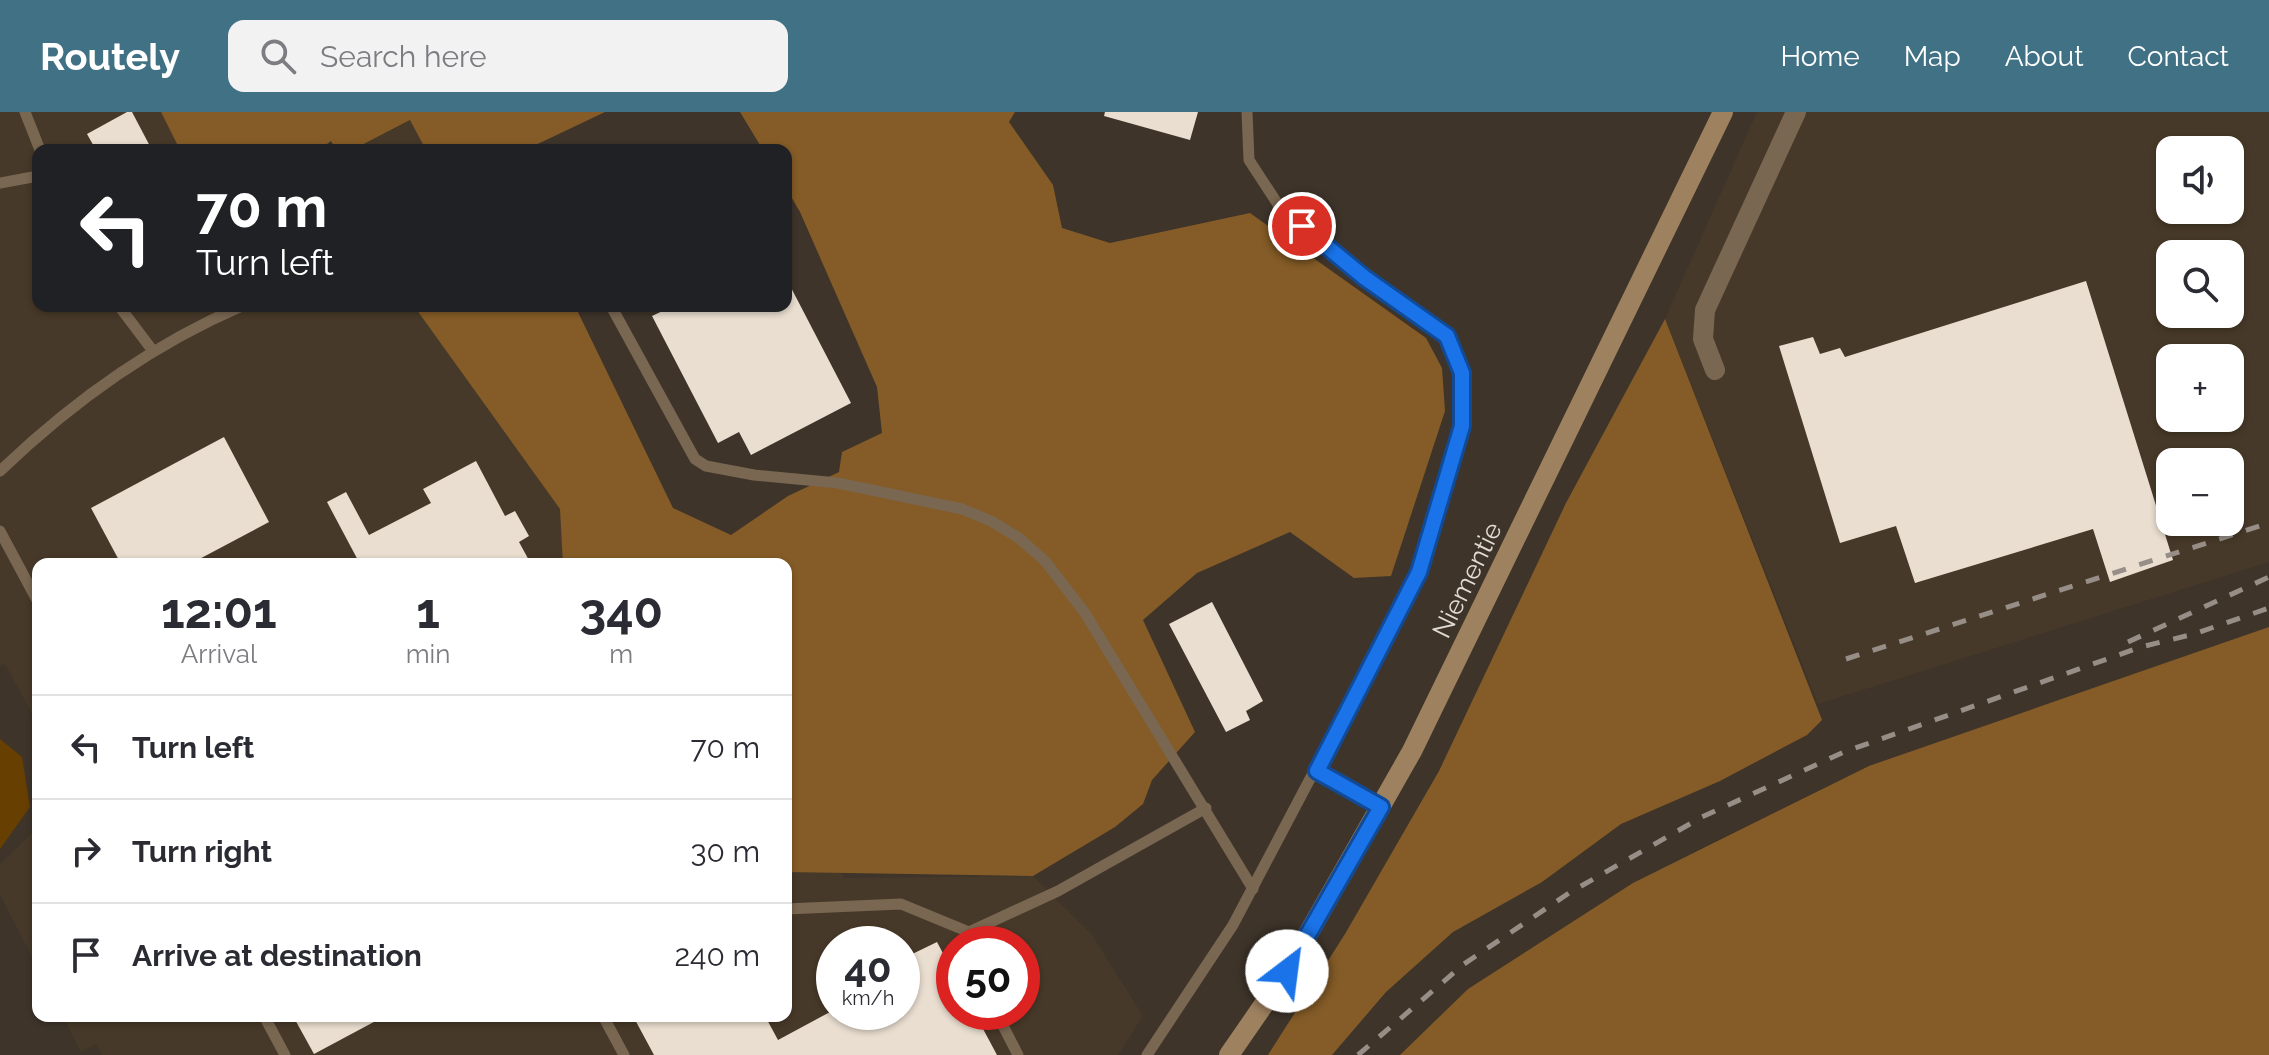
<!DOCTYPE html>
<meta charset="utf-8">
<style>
:root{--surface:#fff;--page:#f2f2f3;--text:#2b2b33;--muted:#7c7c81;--line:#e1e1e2;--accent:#417184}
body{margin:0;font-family:Raleway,sans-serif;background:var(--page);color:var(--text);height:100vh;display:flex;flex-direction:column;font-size:30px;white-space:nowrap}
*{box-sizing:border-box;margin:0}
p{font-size:26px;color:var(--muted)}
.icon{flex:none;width:44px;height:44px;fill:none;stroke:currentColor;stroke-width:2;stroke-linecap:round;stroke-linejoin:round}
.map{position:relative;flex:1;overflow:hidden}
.sheet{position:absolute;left:32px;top:446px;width:760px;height:464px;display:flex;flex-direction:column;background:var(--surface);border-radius:16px;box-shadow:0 2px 6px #0004}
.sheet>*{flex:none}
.hud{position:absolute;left:32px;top:32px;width:760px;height:168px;border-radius:16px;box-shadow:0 2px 6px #0004;background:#202124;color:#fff;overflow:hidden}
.fabs{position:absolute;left:2156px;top:24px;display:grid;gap:16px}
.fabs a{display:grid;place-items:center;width:88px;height:88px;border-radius:16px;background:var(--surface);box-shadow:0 2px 6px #0004;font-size:40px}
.speed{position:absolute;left:816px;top:814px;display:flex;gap:16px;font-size:40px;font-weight:700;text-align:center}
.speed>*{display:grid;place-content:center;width:104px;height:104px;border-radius:50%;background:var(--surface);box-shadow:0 2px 6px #0004;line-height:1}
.speed small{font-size:20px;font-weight:400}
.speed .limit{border:12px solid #d22;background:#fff;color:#111}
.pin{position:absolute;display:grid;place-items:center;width:68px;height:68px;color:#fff;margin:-34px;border:4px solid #fff;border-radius:50%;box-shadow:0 2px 8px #0007}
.me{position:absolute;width:88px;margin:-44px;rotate:30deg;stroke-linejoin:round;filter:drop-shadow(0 0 6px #0008)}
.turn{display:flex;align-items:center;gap:28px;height:168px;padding:0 32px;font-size:36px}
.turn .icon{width:104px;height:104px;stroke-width:2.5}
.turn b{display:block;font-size:56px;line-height:68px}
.eta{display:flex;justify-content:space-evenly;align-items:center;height:136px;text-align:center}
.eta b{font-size:48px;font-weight:700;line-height:56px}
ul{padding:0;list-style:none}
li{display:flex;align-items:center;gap:24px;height:104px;padding:0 32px;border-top:2px solid var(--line)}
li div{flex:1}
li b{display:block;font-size:30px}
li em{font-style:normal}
header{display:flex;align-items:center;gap:48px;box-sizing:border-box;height:112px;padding:0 40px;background:var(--accent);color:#fff}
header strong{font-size:38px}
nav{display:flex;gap:44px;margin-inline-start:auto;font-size:28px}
.search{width:560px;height:72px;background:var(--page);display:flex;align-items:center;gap:20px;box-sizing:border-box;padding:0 28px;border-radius:16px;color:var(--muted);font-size:30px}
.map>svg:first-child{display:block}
.built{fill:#473929;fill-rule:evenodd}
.forest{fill:#855c27}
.water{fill:#674001}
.building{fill:#e9ded0}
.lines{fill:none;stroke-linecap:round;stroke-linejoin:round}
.service{stroke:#796751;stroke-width:11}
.minor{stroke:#796751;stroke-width:20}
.secondary{stroke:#9e815f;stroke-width:20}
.rail{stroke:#968e87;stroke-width:5;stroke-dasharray:14 14;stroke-linecap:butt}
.route-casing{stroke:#114b97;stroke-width:20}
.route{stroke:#1a73e8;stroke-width:14}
.labels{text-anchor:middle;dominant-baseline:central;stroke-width:8;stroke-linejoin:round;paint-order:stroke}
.street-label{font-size:26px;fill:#e1dbd5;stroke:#3e342a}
</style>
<header>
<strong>Routely</strong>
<div class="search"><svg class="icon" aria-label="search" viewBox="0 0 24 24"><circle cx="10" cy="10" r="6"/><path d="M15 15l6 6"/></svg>Search here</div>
<nav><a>Home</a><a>Map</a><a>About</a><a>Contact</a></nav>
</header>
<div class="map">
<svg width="2269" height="943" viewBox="0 0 2269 943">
<rect width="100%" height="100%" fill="#3e342a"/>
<g class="built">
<polygon points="0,0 161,0 180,38 38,38 38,194 507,194 643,452 38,452 38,612 5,552 0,554"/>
<path d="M1757 0H2269V450L1818 592 1665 207ZM2170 38H2230V98H2170ZM2170 142H2230V202H2170ZM2170 246H2230V306H2170ZM2170 350H2230V410H2170Z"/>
<polygon points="411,8 426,38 352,38"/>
<polygon points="38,715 38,856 0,783 0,752"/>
<path d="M786 722 825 731 844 766 1033 764 1092 823 1143 904 1118 943H102L96 932 81 940 63 904H786ZM834 832H902V900H834ZM954 832H1022V900H954Z"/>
</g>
<g class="forest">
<polygon points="161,0 605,0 525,38 426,38 410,8 352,38 336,38 331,29 319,38 180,38"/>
<polygon points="740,0 1015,0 1009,10 1053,73 1062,116 1110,131 1250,101 1426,226 1442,256 1445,299 1391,464 1354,466 1290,420 1197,461 1143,508 1195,620 1152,668 1143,692 1115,715 1033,764 786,760 786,452 563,452 560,397 414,194 575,194 673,396 731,423 788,384 839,360 842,340 882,321 877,275 800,100 786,76 786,38 763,38"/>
<polygon points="1665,207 1822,608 1807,623 1720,669 1621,712 1542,770 1453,820 1386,880 1332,943 1268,943 1345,822 1439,659 1566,391"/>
<polygon points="2269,515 2269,943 1400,943 1468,877 1633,771 1869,654"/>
</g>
<polygon class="water" points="0,627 22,645 30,695 0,737"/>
<g class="building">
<polygon points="127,0 132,0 152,38 96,38 87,22"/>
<polygon points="1105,0 1198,0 1190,28 1104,4"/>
<polygon points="786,166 851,291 751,343 739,320 718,331 652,204 673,194 786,194"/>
<polygon points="2086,169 2173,448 2110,470 2093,417 1915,471 1896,414 1840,431 1779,234 1813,225 1820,242 1840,236 1845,245"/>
<polygon points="224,325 269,410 190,452 121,452 91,396"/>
<polygon points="476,349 505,404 515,399 529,424 519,430 531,452 360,452 327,390 346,380 369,423 431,391 423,377"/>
<polygon points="1212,490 1263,589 1246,599 1250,608 1226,620 1169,512"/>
<polygon points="937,830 954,862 954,900 974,900 997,943 654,943 633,904 765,904 778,928 830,900 902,900 902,847"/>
<polygon points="293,904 385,904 314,942"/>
</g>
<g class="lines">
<g class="service">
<polyline points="25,0 40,38"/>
<polyline points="0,71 38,64"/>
<polyline points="119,194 153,239"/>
<polyline points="611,194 695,347 706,354 754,363 838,371 962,397 991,409 1019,426 1045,449 1085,501 1253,777"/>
<path d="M0 359C71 291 151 233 242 194"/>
<polyline points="0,419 38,490"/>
<polyline points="1317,659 1381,695"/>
<polyline points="786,797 901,792 969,820"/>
<polyline points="969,820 1058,779 1206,696"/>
<polyline points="996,900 1018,943"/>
<polyline points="264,904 285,943"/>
<polyline points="603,904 624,943"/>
<polyline points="1147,943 1233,813 1419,460 1462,314 1462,261 1447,224 1365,166 1281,97 1249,48 1247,0"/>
</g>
<polyline class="minor" points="1715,258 1703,227 1705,198 1796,0"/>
<polyline class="secondary" points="1229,943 1287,859 1412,639 1723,0"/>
<g class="rail">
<polyline points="2128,530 2269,465"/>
<polyline points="1846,547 2269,411"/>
<polyline points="1358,943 1464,852 1569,781 1702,705 1844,640 2141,535 2194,522 2269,496"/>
</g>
</g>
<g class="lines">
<g class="route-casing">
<polyline id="route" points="1287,859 1381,695 1317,659 1419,460 1462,314 1462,261 1447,224 1365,166 1302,114"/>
</g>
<use href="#route" class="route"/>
</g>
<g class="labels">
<g class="street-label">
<text transform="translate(1467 468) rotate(-64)">Niementie</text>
</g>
</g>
</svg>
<div class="fabs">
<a><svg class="icon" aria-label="sound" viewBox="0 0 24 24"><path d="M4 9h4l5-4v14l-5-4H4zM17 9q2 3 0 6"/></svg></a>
<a><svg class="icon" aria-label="search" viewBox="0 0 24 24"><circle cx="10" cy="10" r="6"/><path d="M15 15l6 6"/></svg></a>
<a>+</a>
<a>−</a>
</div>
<div class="speed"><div>40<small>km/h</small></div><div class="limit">50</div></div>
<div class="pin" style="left:1302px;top:114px;background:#d93025"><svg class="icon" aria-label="arrive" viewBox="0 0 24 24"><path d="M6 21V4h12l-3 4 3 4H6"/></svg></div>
<svg class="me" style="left:1287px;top:859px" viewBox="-20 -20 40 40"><circle r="19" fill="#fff"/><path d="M0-13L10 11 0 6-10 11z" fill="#1a73e8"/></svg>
<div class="hud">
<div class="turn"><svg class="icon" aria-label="left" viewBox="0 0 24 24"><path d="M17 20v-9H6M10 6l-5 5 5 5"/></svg><div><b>70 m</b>Turn left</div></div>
</div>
<section class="sheet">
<div class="eta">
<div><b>12:01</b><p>Arrival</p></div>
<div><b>1</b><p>min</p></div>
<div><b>340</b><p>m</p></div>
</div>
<ul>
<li><svg class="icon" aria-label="left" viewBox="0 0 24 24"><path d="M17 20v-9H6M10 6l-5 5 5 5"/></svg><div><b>Turn left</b></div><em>70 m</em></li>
<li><svg class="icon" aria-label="right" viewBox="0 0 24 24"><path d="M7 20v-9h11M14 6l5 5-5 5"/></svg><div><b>Turn right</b></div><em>30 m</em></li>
<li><svg class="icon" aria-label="arrive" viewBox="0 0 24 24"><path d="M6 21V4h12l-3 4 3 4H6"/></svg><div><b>Arrive at destination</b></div><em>240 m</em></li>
</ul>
</section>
</div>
